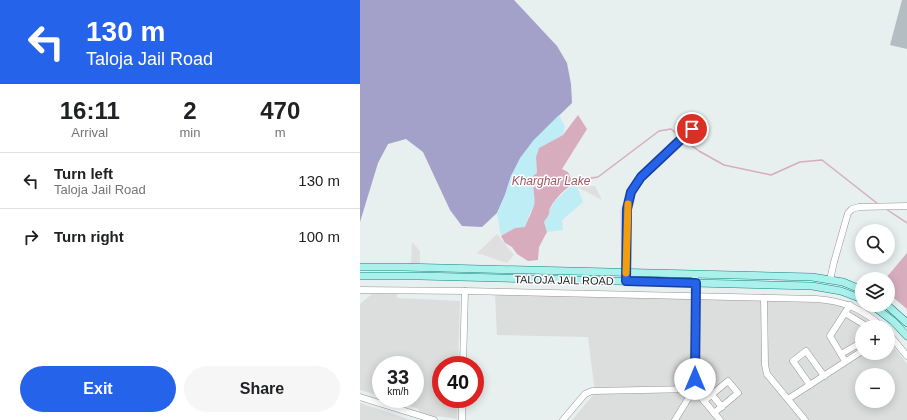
<!DOCTYPE html>
<meta charset="utf-8">
<style>
:root{--surface:#fff;--page:#f6f6f6;--text:#202124;--muted:#757577;--line:#e0e0e0;--accent:#2563eb}
body{margin:0;font-family:Helvetica,sans-serif;background:var(--page);color:var(--text);height:100vh;display:flex;flex-direction:column;font-size:15px;white-space:nowrap}
*{box-sizing:border-box;margin:0}
p{font-size:13px;color:var(--muted)}
.icon{flex:none;width:22px;height:22px;fill:none;stroke:currentColor;stroke-width:2;stroke-linecap:round;stroke-linejoin:round}
.map{position:relative;flex:1;overflow:hidden}
.panel{display:flex;flex-direction:column;background:var(--surface);width:360px}
.panel>*{flex:none}
.top-card{background:#2563eb;color:#fff;overflow:hidden}
.fabs{position:absolute;left:495px;top:224px;display:grid;gap:8px}
.fabs a{display:grid;place-items:center;width:40px;height:40px;border-radius:50%;background:var(--surface);box-shadow:0 2px 10px #0003;font-size:20px}
.speed{position:absolute;left:12px;top:356px;display:flex;gap:8px;font-size:20px;font-weight:700;text-align:center}
.speed>*{display:grid;place-content:center;width:52px;height:52px;border-radius:50%;background:var(--surface);box-shadow:0 2px 10px #0003;line-height:1}
.speed small{font-size:10px;font-weight:400}
.speed .limit{border:6px solid #d22;background:#fff;color:#111}
.pin{position:absolute;display:grid;place-items:center;width:34px;height:34px;color:#fff;margin:-17px;border:2px solid #fff;border-radius:50%;box-shadow:0 1px 4px #0007}
.me{position:absolute;width:44px;margin:-22px;rotate:0deg;stroke-linejoin:round;filter:drop-shadow(0 0 3px #0008)}
.turn{display:flex;align-items:center;gap:14px;height:84px;padding:0 20px;font-size:18px}
.turn .icon{width:52px;height:52px;stroke-width:2.5}
.turn b{display:block;font-size:28px;line-height:34px}
.eta{display:flex;justify-content:space-evenly;align-items:center;height:68px;text-align:center}
.eta b{font-size:24px;font-weight:700;line-height:28px}
.action{display:flex;gap:8px;margin-top:auto;padding:8px 20px}
.action a{flex:1;height:46px;border-radius:24px;background:var(--accent);color:#fff;font-size:16px;font-weight:700;line-height:46px;text-align:center}
.action a+a{background:var(--page);color:var(--text)}
ul{padding:0;list-style:none}
li{display:flex;align-items:center;gap:12px;height:56px;padding:0 20px;border-top:1px solid var(--line)}
li div{flex:1}
li b{display:block;font-size:15px}
li em{font-style:normal}
main{display:flex;flex:1;min-height:0}
.map>svg:first-child{display:block}
.residential{fill:#dcdddd;fill-rule:evenodd}
.construction{fill:#b3bdc2}
.forest{fill:#a3a1c9}
.sand{fill:#beedf6}
.parking{fill:#dfdfdf}
.water{fill:#d7adbe}
.lines{fill:none;stroke-linecap:round;stroke-linejoin:round}
.stream{stroke:#d7adbe;stroke-width:1.5}
.minor-casing{stroke:#969696;stroke-width:7}
.major-casing{stroke:#128588;stroke-width:8}
.minor{stroke:#fff;stroke-width:6}
.major{stroke:#aaf1eb;stroke-width:7}
.route-casing{stroke:#184099;stroke-width:10}
.route{stroke:#2563eb;stroke-width:7}
.slow{stroke:#f59e0b;stroke-width:7}
.labels{text-anchor:middle;dominant-baseline:central;stroke-width:3;stroke-linejoin:round;paint-order:stroke}
.street-label{font-size:11px;fill:#1f1f1f;stroke:#fff}
.water-label{font-size:12px;font-style:italic;fill:#a45762;stroke:#fff}
</style>
<main>
<section class="panel">
<div class="top-card">
<div class="turn"><svg class="icon" aria-label="left" viewBox="0 0 24 24"><path d="M17 20v-9H6M10 6l-5 5 5 5"/></svg><div><b>130 m</b>Taloja Jail Road</div></div>
</div>
<div class="eta">
<div><b>16:11</b><p>Arrival</p></div>
<div><b>2</b><p>min</p></div>
<div><b>470</b><p>m</p></div>
</div>
<ul>
<li><svg class="icon" aria-label="left" viewBox="0 0 24 24"><path d="M17 20v-9H6M10 6l-5 5 5 5"/></svg><div><b>Turn left</b><p>Taloja Jail Road</p></div><em>130 m</em></li>
<li><svg class="icon" aria-label="right" viewBox="0 0 24 24"><path d="M7 20v-9h11M14 6l5 5-5 5"/></svg><div><b>Turn right</b></div><em>100 m</em></li>
</ul>
<div class="action"><a>Exit</a><a>Share</a></div>
</section>
<div class="map">
<svg width="547" height="420" viewBox="0 0 547 420">
<rect width="100%" height="100%" fill="#e7efef"/>
<g class="residential">
<path d="M135 293 281 296 468 303 492 309 518 327H502V353H528V340L547 364V420H212L235 393 228 337 137 335ZM502 375H528V401H502Z"/>
<polygon points="12,294 37,294 37,298 100,301 98,365 81,365 81,399 97,399 97,419 77,416 77,419 59,413 59,409 29,399 55,399 55,365 21,365 21,396 0,390 0,304"/>
<polygon points="0,403 51,420 0,420"/>
</g>
<polygon class="construction" points="542,0 547,0 547,49 530,45"/>
<polygon class="forest" points="0,0 154,0 197,46 207,63 211,84 212,103 173,141 151,176 145,195 137,213 122,227 102,226 90,210 63,152 46,139 28,144 18,163 0,222"/>
<g class="sand">
<polygon points="199,115 205,127 203,135 179,148 176,158 177,173 173,190 175,201 174,207 169,215 165,227 155,228 141,236 137,213 145,195 151,176 160,158 173,141"/>
<polygon points="215,182 223,202 202,220 203,230 187,232 184,222 190,214 190,208 192,206 194,202"/>
</g>
<g class="parking">
<polygon points="235,186 242,200 217,187"/>
<polygon points="260,209 267,209 266,250 261,249"/>
<polygon points="137,234 154,255 147,263 117,253"/>
<polygon points="52,242 60,251 60,264 51,263"/>
</g>
<g class="water">
<path d="M218 115 227 129 202 169 208 172 211 179 220 180C208 185 196 197 190 208 189 209 190 213 189 214 188 217 185 220 184 222L187 232 179 247 178 260 168 261 157 254 152 247 145 243 141 236 155 228 165 227C167 221 173 210 174 205 176 198 172 192 174 185L170 182 174 175 177 173 176 157 179 148 203 135Z"/>
<polygon points="547,253 547,309 528,293 528,279 525,279"/>
</g>
<g class="lines">
<g class="stream">
<polyline points="324,140 339,151 364,165 411,175 440,162 462,160 518,204"/>
<polyline points="219,180 238,177 299,131 311,129 321,137"/>
<polyline points="526,209 547,223"/>
</g>
<g class="minor-casing">
<g id="minor">
<polyline points="470,280 474,262 488,213 492,209 499,207 547,206"/>
<polyline points="266,281 267,209 271,192 281,177 332,129"/>
<path d="M0 290 105 291 456 299C483 301 502 308 522 327"/>
<polyline points="404,298 405,365 407,374 445,420"/>
<polyline points="485,313 508,327"/>
<polyline points="528,333 547,356"/>
<polyline points="481,354 502,342"/>
<polyline points="485,361 470,336 490,305"/>
<polyline points="103,365 105,291"/>
<polyline points="450,385 433,361 446,351 464,376"/>
<polyline points="334,389 360,420"/>
<polyline points="352,395 362,407"/>
<polyline points="0,397 74,420"/>
<polyline points="428,399 502,351"/>
<polyline points="344,401 368,381 378,393 354,413"/>
<polyline points="102,420 102,399"/>
<polyline points="203,420 225,394 232,391 334,389"/>
<polyline points="315,420 334,389 334,385 335,274"/>
</g>
</g>
<g class="major-casing">
<g id="major">
<polyline points="0,267 42,267 452,277 483,282 502,290"/>
<polyline points="0,276 60,276 452,286 481,291 502,299"/>
<polyline points="512,305 533,321 547,336"/>
<polyline points="527,305 547,323"/>
</g>
</g>
<use href="#minor" class="minor"/>
<use href="#major" class="major"/>
</g>
<g class="lines">
<g class="route-casing">
<polyline id="route" points="332,129 281,177 271,192 267,209 266,281 336,283 335,379"/>
</g>
<use href="#route" class="route"/>
<polyline class="slow" points="266,273 268,204"/>
</g>
<g class="labels">
<g class="street-label">
<text transform="translate(204 280) rotate(1)">TALOJA JAIL ROAD</text>
</g>
<g class="water-label">
<text x="191" y="181">Kharghar Lake</text>
</g>
</g>
</svg>
<div class="fabs">
<a><svg class="icon" aria-label="search" viewBox="0 0 24 24"><circle cx="10" cy="10" r="6"/><path d="M15 15l6 6"/></svg></a>
<a><svg class="icon" aria-label="layers" viewBox="0 0 24 24"><path d="M12 4l9 5-9 5-9-5zM3 14l9 5 9-5"/></svg></a>
<a>+</a>
<a>−</a>
</div>
<div class="speed"><div>33<small>km/h</small></div><div class="limit">40</div></div>
<div class="pin" style="left:332px;top:129px;background:#d93025"><svg class="icon" aria-label="arrive" viewBox="0 0 24 24"><path d="M6 21V4h12l-3 4 3 4H6"/></svg></div>
<svg class="me" style="left:335px;top:379px" viewBox="-20 -20 40 40"><circle r="19" fill="#fff"/><path d="M0-13L10 11 0 6-10 11z" fill="#2563eb"/></svg>
</div>
</main>
